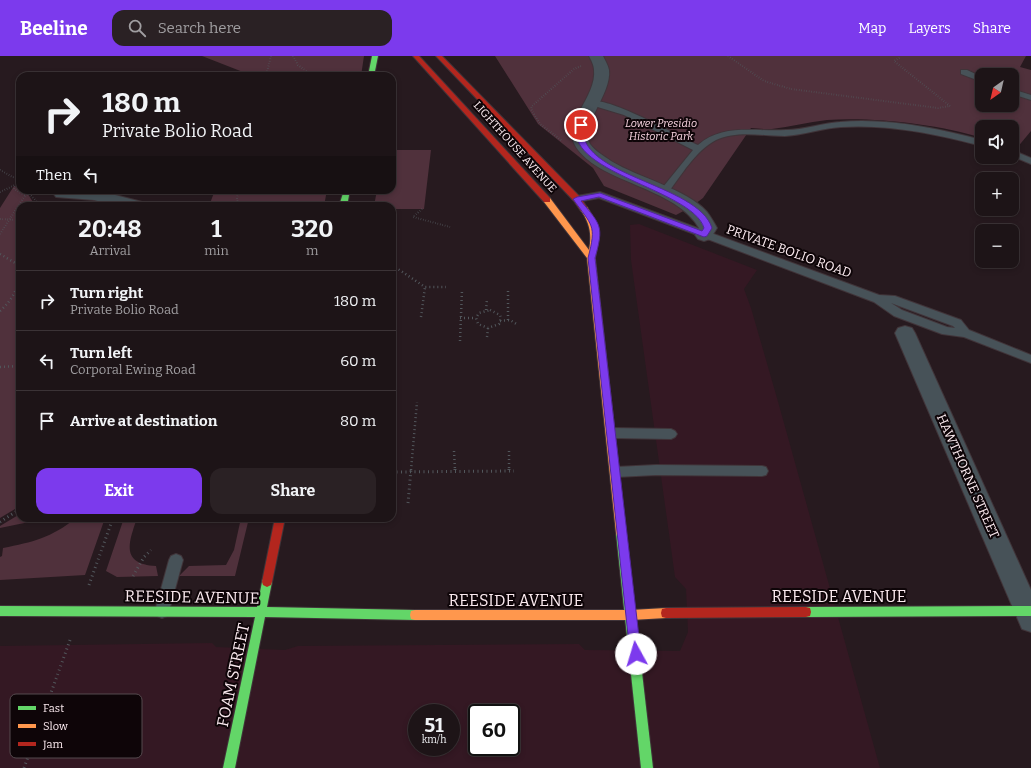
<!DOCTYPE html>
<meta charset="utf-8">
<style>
:root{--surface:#1d1417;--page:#2a2124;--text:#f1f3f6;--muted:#a09ea1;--line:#3b3336;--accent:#7c3aed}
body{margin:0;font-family:Bitter,serif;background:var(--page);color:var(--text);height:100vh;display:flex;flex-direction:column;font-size:15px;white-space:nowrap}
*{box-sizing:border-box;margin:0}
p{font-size:13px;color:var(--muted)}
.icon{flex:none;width:22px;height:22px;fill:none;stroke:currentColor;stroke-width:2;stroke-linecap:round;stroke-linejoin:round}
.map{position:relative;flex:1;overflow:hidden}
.drawer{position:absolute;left:16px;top:146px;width:380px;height:320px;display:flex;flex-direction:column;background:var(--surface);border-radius:12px;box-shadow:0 2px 6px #0003,0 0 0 1px var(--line)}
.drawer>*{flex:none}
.top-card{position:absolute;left:16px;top:16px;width:380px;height:122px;border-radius:12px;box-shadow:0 2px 6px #0003,0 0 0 1px var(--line);background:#1d1417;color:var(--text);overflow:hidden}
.needle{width:26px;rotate:214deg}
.controls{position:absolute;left:975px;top:12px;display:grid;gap:8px}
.controls a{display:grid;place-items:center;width:44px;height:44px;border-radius:8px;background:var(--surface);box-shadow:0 2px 6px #0003,0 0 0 1px var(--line);font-size:20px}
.speed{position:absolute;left:408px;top:648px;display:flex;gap:8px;font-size:20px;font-weight:700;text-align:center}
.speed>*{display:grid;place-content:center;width:52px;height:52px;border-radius:50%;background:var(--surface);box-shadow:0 2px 6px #0003,0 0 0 1px var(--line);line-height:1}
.speed small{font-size:10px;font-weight:400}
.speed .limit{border:2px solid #111;border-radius:6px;background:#fff;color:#111}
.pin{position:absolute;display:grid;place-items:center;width:34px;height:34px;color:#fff;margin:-17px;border:2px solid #fff;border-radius:50%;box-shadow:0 1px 4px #0007}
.me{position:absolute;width:44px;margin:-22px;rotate:354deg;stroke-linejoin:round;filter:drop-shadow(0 0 3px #0008)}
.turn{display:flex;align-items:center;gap:14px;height:84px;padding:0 20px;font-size:18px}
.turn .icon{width:52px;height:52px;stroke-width:2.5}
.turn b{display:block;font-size:28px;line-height:34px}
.then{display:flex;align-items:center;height:38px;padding:0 20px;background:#0003;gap:8px;font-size:15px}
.eta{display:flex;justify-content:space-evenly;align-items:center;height:68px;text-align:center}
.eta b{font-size:24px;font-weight:700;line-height:28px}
.primary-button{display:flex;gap:8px;margin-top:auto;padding:8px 20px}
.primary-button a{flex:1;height:46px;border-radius:12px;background:var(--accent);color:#fff;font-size:16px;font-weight:700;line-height:46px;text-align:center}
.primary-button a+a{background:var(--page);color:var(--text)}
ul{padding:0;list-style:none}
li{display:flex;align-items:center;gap:12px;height:60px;padding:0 20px;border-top:1px solid var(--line)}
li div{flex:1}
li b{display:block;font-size:15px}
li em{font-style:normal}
header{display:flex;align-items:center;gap:24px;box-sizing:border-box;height:56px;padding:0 20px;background:var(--accent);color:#fff}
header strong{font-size:19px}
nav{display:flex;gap:22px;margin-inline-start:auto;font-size:14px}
.search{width:280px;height:36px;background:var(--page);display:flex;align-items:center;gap:10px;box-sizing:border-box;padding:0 14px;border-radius:12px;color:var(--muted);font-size:15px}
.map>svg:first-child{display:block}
.built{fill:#341823;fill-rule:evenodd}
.green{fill:#50313c;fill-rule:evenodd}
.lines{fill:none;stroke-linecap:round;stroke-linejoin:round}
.lane-casing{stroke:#403439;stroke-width:2}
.street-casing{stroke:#403439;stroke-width:2}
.fast-casing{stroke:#403439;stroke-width:2}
.slow-casing{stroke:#403439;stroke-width:2}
.jam-casing{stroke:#403439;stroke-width:2}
.path-far2{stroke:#52575c;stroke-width:2;stroke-dasharray:0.5 2;stroke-linecap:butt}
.path-far1{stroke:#52575c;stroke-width:2.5;stroke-dasharray:1 3;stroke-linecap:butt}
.path{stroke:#52575c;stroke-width:3;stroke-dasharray:1 3.5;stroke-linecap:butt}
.lane{fill:#475258;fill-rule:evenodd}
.street{fill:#475258;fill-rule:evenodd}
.fast{fill:#63d668;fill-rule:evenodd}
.slow{fill:#ff974d;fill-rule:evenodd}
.jam{fill:#b3261e;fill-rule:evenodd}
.route{fill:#7c3aed;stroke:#51269a}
.labels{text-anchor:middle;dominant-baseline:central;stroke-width:4;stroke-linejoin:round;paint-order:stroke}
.far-park-label{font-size:11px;font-style:italic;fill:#f8d4e0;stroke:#0e0508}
.far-street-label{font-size:11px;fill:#fcebf0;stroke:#0e0508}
.street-label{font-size:13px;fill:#fcebf0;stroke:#0e0508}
.near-street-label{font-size:16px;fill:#fcebf0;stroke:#0e0508}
.key{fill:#0e0508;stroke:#554a4e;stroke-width:1}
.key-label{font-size:11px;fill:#fcebf0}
</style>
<header>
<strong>Beeline</strong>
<div class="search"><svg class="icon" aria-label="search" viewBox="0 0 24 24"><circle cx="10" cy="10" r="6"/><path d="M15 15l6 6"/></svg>Search here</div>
<nav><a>Map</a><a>Layers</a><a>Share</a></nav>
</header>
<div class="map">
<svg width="1031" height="712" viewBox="0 0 1031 712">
<rect width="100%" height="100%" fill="#271a1f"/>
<path class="built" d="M639 168 757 214 744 233 751 252 777 342 880 712H0V590L212 587 216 591 285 594 298 590 579 588 585 594 680 595 688 576 686 533 675 521 631 204 630 169ZM417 657H451V691H417ZM477 657H511V691H477Z"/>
<g class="green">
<polygon points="202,0 364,0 361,20 242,20 243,16"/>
<path d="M495 0H1026L1020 11 1031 14V75L1016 93 1012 92V71H982V82C937 68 874 61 827 64 808 66 790 71 772 73 765 74 758 72 751 72L703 142 691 151 676 159 604 130 593 112 538 68ZM982 19H1012V49H982Z"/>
<polygon points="392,94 431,94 424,153 392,153 392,150 374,150 377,134 392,134"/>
<polygon points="14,130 28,138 34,148 34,150 20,150 20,450 0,462 0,152"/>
<polygon points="215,134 327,134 324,150 209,150"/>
<polygon points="20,458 20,462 40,462 34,465 0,472 0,470"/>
<path d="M76 462H105L85 519 0 524V501L2 500 3 492C33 486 51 482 76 462Z"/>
<path d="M124 462H137C129 486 120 508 156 510L158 520 117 521 106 515Z"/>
<polygon points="241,462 249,462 235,520 179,520 189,510 226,509 234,494"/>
</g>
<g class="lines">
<g class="lane-casing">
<g id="lane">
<polygon points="961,14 967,14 982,21 982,26 961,18"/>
<polygon points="1012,33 1031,39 1031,44 1012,38"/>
<path d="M591 45C609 41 679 80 698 89 723 67 755 76 786 74 804 74 822 67 840 66 888 62 936 72 982 84V90C936 78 889 68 841 71 822 72 804 79 785 80 762 80 737 74 716 84 695 95 681 120 667 138L664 139 659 136 693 94 624 59 591 49 590 47Z"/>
<polygon points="1012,94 1031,102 1031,108 1012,100"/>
<path d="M600 136 879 239 895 240 961 264 969 274 1031 299V307L964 281 942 278 894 260 874 246 599 142 577 146 572 143 577 140ZM891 247 953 270 955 272 947 271 902 254Z"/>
<polygon points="612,372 671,373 675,375 677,378 675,381 671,383 612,382 608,380 606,377 608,374"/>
<polygon points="656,409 762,410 766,411 768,415 766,419 762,420 656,419 616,421 612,420 610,416 612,412 616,411"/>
<polygon points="176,498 181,500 183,504 169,555 167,560 162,562 157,560 155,555 169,504 171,500"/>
</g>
</g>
<g class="street-casing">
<g id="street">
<path d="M589 0H603C605 4 608 9 609 14 612 38 579 70 590 88 595 95 604 100 611 105 639 122 687 133 707 156 711 161 714 167 717 172L710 183 704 185 698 183 695 179 699 172C681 140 629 130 598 111 590 106 581 99 576 91 561 67 597 41 594 14 594 9 591 4 589 0Z"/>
<polygon points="55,134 96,134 142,146 145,150 116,150 94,144 56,141 53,137"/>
<polygon points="905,270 912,272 915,277 1031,534 1031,576 1022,573 895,277 898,272"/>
</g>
</g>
<g class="fast-casing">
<g id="fast">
<polygon points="372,0 378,0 374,20 368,20"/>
<polygon points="344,134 350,134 347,150 339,150"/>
<polygon points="621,473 625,474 626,477 653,712 641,712 616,477 617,474"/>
<polygon points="267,521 271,523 272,526 267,551 415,554 419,555 420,559 419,563 415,564 265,561 235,712 223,712 255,561 0,560 0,550 257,551 262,526 263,523"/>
<polygon points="1031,550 1031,560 806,561 802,560 801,556 802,552 806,551"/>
</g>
</g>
<g class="slow-casing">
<g id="slow">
<path d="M544 142H550L589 194C592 178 590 167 580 153L581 151H587C600 170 600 180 595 202L626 477 625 480 621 481 617 480 616 477 587 202 544 146Z"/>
<polygon points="666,552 670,553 671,557 670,561 666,562 631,564 415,564 411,563 410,559 411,555 415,554 631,554"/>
</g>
</g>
<g class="jam-casing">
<g id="jam">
<polygon points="413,0 419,0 550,142 550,146 544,146"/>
<polygon points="436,0 442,0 580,141 588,153 587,155 581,155 574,145"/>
<polygon points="275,462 285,462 272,526 271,529 267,531 263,529 262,526"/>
<polygon points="806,551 810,552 811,556 810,560 806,561 666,562 662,561 661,557 662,553 666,552"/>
</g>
</g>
<g class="path-far2">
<polyline points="293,0 298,9 313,20"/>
<polyline points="728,0 764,25 791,33 938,52 950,50 894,5 901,1"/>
<polyline points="266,20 271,0"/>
<polyline points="561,84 540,68 531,53 532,50 574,13 581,10"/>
<polyline points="0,114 20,125"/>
<polyline points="26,134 37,146 37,150"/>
<polyline points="0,136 15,129 14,133 26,140"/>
<polyline points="238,150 237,142 239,134"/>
<polyline points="422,153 413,161 450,171"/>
<polyline points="0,163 20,164"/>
<polyline points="0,178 24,141 28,138"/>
</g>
<g class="path-far1">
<polyline points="0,198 17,208"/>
<polyline points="392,209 425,231 446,231"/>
<polyline points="508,235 508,265"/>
<polyline points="486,254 487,243"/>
<polygon points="490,254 500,259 501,262 499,268 488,272 478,268 476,262 479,257"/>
<path d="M0 255C14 242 22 228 17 208L20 206"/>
<polyline points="421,261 425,231"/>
<polyline points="460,262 476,262"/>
<polyline points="500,265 510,264 518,269"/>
<polyline points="487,281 488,272"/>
<polyline points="460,285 462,234"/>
<polyline points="0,311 20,310"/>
<polyline points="454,395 455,414"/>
<polyline points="509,395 509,414"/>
<polyline points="411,414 417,346"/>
</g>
<g class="path">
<polyline points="455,413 455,415"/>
<polyline points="509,413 509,415"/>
<polyline points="392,416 514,415"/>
<polyline points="408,447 411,413"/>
<polyline points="0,466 20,453"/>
<polyline points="133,520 144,501 151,494"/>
<polyline points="89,529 113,462"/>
<polyline points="24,712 70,584"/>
</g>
<use href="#lane" class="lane"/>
<use href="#street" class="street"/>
<use href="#fast" class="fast"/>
<use href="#slow" class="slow"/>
<use href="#jam" class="jam"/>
</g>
<path class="route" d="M579 67 584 69C573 120 698 127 712 172L707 180 704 181 599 141 581 145C601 169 604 170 595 202L641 598 639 602 636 603 632 602 630 598 588 202C597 168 592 170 573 143L577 141 600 137 702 175 704 172C693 133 557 115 579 67Z"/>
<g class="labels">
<g class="far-park-label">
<text x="661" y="67">Lower Presidio<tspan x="661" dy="13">Historic Park</tspan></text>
</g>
<g class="far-street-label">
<text transform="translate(515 91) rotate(48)">LIGHTHOUSE AVENUE</text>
</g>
<g class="street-label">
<text transform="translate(789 195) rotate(20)">PRIVATE BOLIO ROAD</text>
<text transform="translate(968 420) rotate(66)">HAWTHORNE STREET</text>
</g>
<g class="near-street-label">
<text x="839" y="540">REESIDE AVENUE</text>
<text transform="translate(192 541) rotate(1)">REESIDE AVENUE</text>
<text x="516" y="544">REESIDE AVENUE</text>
<text transform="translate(233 619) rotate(-78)">FOAM STREET</text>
</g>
</g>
<rect x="10" y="638" width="132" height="64" rx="6" class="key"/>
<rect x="18" y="650" width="18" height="4" fill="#63d668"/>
<rect x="18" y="668" width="18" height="4" fill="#ff974d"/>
<rect x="18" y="686" width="18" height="4" fill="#b3261e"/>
<g class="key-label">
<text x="43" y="656">Fast</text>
<text x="43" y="674">Slow</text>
<text x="43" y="692">Jam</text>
</g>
</svg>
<div class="controls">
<a><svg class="needle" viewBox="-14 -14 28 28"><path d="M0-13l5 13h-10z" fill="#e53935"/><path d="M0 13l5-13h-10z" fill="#a09ea1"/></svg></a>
<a><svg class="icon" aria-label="sound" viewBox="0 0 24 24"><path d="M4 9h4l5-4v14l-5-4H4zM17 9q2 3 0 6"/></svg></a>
<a>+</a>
<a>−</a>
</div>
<div class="speed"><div>51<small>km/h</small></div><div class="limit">60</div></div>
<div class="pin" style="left:581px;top:69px;background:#d93025"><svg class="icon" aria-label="arrive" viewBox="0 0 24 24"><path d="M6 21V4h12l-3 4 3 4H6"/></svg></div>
<svg class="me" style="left:636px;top:598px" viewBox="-20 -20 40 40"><circle r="19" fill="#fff"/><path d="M0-13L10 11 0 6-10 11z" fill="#7c3aed"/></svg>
<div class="top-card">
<div class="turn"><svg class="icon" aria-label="right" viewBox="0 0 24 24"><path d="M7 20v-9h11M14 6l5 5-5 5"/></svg><div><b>180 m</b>Private Bolio Road</div></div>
<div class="then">Then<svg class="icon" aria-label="left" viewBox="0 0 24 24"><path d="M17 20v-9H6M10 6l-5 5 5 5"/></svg></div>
</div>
<section class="drawer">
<div class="eta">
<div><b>20:48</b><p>Arrival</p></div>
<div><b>1</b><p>min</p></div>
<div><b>320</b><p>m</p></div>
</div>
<ul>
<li><svg class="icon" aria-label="right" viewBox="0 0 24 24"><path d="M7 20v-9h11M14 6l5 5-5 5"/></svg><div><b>Turn right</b><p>Private Bolio Road</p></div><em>180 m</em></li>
<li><svg class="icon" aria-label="left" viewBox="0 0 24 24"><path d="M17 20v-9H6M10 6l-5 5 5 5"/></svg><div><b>Turn left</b><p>Corporal Ewing Road</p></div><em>60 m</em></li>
<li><svg class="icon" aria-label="arrive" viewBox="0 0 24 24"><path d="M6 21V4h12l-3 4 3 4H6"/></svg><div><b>Arrive at destination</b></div><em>80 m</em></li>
</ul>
<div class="primary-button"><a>Exit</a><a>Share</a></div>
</section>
</div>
